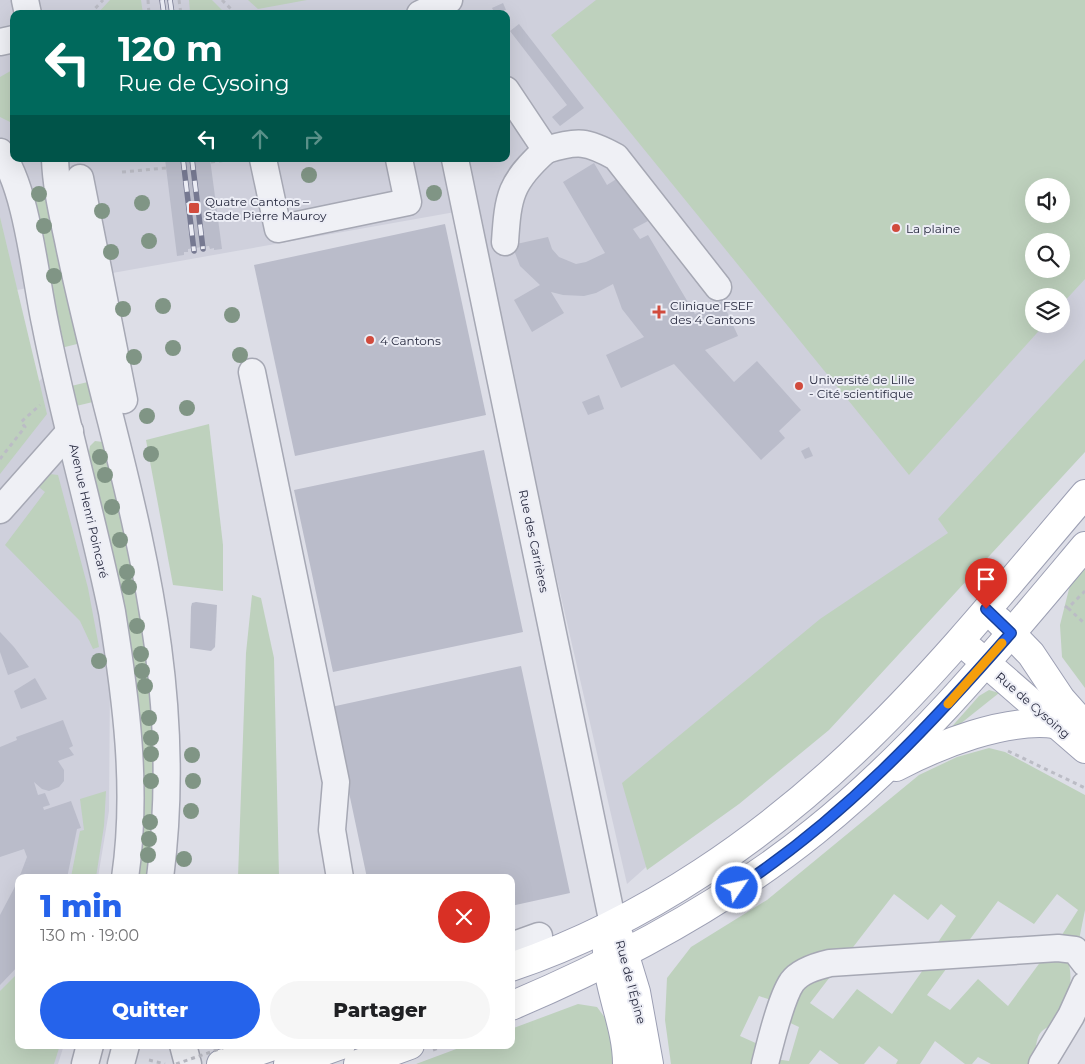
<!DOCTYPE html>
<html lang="fr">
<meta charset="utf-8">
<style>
:root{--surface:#fff;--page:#f6f6f6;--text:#202124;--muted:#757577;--accent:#2563eb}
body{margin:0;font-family:Montserrat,sans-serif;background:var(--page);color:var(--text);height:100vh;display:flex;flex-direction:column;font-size:19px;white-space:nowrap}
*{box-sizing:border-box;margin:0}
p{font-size:16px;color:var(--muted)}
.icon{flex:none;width:28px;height:28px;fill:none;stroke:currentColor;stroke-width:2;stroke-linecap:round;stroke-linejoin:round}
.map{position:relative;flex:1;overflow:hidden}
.panel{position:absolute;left:15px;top:874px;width:500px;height:175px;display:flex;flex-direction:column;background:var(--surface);border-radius:10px;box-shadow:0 5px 20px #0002}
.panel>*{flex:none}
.banner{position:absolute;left:10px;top:10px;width:500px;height:152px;border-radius:10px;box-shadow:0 5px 20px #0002;background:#00695c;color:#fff;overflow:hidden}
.controls{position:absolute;left:1025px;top:178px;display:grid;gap:10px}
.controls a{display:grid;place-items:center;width:45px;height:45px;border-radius:50%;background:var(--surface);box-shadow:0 5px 20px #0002;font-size:25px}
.pin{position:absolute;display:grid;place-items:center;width:42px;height:42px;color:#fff;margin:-51px -21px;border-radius:50% 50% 50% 0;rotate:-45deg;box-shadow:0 0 5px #0007}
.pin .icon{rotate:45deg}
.me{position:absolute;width:55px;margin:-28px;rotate:56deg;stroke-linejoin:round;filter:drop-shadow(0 0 4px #0008)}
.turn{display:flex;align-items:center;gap:18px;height:105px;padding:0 25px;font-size:22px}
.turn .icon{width:65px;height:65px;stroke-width:2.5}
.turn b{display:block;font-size:35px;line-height:42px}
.lanes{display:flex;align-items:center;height:48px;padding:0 25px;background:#0003;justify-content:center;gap:25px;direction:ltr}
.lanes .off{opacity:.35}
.round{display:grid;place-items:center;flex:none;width:52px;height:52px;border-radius:26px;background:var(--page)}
.overview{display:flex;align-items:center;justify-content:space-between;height:85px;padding:0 25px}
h1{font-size:30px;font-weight:800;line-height:38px;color:var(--accent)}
.action{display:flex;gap:10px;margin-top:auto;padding:10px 25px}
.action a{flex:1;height:58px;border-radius:30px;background:var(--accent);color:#fff;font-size:20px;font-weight:800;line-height:58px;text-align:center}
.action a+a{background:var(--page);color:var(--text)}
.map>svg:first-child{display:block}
.built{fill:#cfd0dc;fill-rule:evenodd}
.green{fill:#bed1bd;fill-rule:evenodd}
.building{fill:#babcca}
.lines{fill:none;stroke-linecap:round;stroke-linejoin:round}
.minor-casing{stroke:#a6a8b4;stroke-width:29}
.major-casing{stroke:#9c9fb3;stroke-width:30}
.path{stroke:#bbbcc5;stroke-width:3;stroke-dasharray:4 4;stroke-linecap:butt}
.minor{stroke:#eff0f5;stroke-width:26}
.major{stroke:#fff;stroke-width:28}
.rail-casing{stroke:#767991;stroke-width:5.5}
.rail{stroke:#ecedf5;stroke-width:4;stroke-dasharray:11;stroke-linecap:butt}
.path-bridge{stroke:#bbbcc5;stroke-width:3;stroke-dasharray:4 4;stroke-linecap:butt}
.tree{fill:#809585}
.route-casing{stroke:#184099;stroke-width:12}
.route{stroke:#2563eb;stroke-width:9}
.slow{stroke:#f59e0b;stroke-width:9}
.poi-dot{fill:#d14b3d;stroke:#ecedf5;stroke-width:2}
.labels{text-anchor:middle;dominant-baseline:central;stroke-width:4;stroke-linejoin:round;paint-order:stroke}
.poi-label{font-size:12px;fill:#26293e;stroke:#ecedf5;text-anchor:start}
.street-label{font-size:12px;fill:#26293e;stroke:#ecedf5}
</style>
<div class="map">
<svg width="1085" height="1064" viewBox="0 0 1085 1064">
<rect width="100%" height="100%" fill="#dddee7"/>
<g class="built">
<path d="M0 0H1085V448L939 606 627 884 472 209 0 293ZM14 14H506V159H14ZM1034 186H1061V214H1034ZM1034 241H1061V269H1034ZM1034 296H1061V324H1034Z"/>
<polygon points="0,340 15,409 42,378 97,607 110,678 109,811 98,877 19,878 19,1045 64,1045 58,1064 0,1064"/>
</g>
<g class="green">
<polygon points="110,0 141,0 143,14 97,14"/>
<polygon points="189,0 212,0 226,14 192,14 190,12"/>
<polygon points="248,0 307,0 258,9"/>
<path d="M596 0H1085V279L1061 305V296H1034V324H1045L909 475 551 35ZM1034 186H1061V214H1034ZM1034 241H1061V269H1034Z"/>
<polygon points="14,69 14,124 0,117 0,77"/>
<polygon points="51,199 81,343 57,349 28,203"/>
<polygon points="0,217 47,414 0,474"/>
<polygon points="1085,359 1085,452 829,730 739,804 647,870 622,783 820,619 948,533 938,519"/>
<polygon points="92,381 97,401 72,407 67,387"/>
<polygon points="209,424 223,545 223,591 173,585 146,440"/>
<polygon points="95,441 103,442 144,603 157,732 149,877 138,877 141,856 141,765 124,608 89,452 90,446"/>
<polygon points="50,474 58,475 88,588 99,647 93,649 80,621 5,545 45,492 34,483"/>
<polygon points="1085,566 1085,688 1062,657 1060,625 1070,585"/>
<polygon points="252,595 261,598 274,658 279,877 238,877 246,653"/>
<polygon points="989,690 999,693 940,740 979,696"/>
<polygon points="989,748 1005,752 1085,795 1085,910 1079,940 1058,941 1078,910 1057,894 1034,924 998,901 965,946 934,948 956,916 941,904 928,920 894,894 847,955 777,1002 759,996 740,1036 760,1045 752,1064 671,1064 665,1020 667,978 691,947 767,900 919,775 957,757"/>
<polygon points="106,791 104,826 96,877 71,877 80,831 84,830 80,799"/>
<path d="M1044 957H1067C1075 981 1068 1000 1059 1022 1029 1033 1042 1040 1030 1064H991L978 1057 972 1064H965L935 1041 920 1064H896L898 1060 879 1046 864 1064H839L820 1050 809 1064H774L775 1059 789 1061 799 1027 786 1021 801 987 833 973 810 1003 833 1019 857 989 892 1014 925 967 949 965 927 995 950 1010 978 979 1008 1006Z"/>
<polygon points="19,972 19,1045 60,1045 54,1064 0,1064 0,991"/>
<polygon points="578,1004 597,1007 614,1030 614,1064 416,1064 467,1045 511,1045 511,1029"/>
</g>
<g class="building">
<polygon points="503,3 506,10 495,14 492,8"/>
<polygon points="519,24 584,108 560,126 552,117 567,105 510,31"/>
<polygon points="165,159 210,159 222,249 214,250 214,248 210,249 209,246 188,249 188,252 184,252 184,255 177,256"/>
<polygon points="594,163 607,185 621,176 648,221 633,229 640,239 648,235 695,314 722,301 738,336 705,350 734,382 757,361 801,410 779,431 785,438 761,460 674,364 621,388 606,355 644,337 622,309 613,284 596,293 584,296 563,295 551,292 564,313 532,332 514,300 540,285 520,266 512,245 548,237 552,249 559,257 576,264 586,262 605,253 563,182"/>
<polygon points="445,224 486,415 295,456 254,265"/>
<polygon points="599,395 604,409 588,415 582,402"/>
<polygon points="809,447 813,456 805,459 801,451"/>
<polygon points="484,450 523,632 333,672 294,490"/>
<polygon points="196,602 217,605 215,647 211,651 190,648 191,607 192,603"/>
<polygon points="0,632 14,647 29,667 8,675 0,652"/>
<polygon points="521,666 570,893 511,906 511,878 367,878 331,707"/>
<polygon points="35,678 47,699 21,709 14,691"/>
<polygon points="63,720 73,746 69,748 74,755 58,761 64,770 64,781 59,787 49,791 42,789 34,782 38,795 45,793 50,805 43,807 44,810 71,801 81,828 77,829 67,878 19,878 27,857 24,849 0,857 0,747 17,740 16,737"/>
<polygon points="19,879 19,965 0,985 0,915"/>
</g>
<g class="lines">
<g class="minor-casing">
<g id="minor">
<polyline points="25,0 28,14"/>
<polyline points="420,14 449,0"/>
<polyline points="0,42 14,39"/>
<path d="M546 150C578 140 587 141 616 157L718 287"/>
<path d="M0 152C27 187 35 277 45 323 64 420 92 515 112 612 126 699 138 790 125 878"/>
<path d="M55 159C56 188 63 216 69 245 81 304 96 362 111 421 150 575 181 717 160 878"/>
<polyline points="263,159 278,229 408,202 399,159"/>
<polyline points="455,159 613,924"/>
<polyline points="80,178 124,400"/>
<path d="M505 242C508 196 510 182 546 150L506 90"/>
<polyline points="252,372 336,782 332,830 340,878"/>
<polyline points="0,510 70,431"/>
<polyline points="511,946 539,936"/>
<polyline points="183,1045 188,1064"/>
<polyline points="85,1064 90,1045"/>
<polyline points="121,1064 126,1045"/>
<path d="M765 1064C770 1044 781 998 792 982 800 971 817 966 830 963L1058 948 1075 950 1085 963"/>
<polyline points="1042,1064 1071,1016 1085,985"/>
</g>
</g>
<g class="major-casing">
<g id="major">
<polyline points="999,621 1031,654 1061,699 1085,726"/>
<polyline points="972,651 1085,749"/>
<path d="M896 767C940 744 1005 718 1055 724"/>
<polyline points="619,936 636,992 649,1064"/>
<path d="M607 945C605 985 627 1023 627 1064"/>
<path d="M511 967C645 922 768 836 869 737 946 662 1015 576 1085 494"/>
<path d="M511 1006C620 960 723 905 815 831 917 749 1001 646 1085 546"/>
<polyline points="221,1064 276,1045"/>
<polyline points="288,1064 341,1045"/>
<polyline points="358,1064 410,1045"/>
</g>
</g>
<g class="path">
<polyline points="148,0 149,14"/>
<polyline points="179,0 181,14"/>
<polyline points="222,0 236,14"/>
<polyline points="90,14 103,0"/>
<polyline points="211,162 234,159"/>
<polyline points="122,172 166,168"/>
<polyline points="0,459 25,427 21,422 40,405"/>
<polyline points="1065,606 1068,608 1085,591"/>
<polyline points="1068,608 1085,624"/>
<polyline points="1008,751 1085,788"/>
<polyline points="433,1050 447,1045"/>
<polyline points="149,1060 165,1064"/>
</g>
<use href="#minor" class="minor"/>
<use href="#major" class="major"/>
<g class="rail-casing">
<g id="rail">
<polyline points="162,0 164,14"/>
<polyline points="170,0 172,14"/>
<polyline points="183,159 194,251"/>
<polyline points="192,159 203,249"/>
</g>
</g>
<use href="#rail" class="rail"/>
<polyline class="path-bridge" points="176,1064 231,1045"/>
</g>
<g class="tree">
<circle cx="309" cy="175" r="8"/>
<circle cx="434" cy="193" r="8"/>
<circle cx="39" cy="194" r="8"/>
<circle cx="142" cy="203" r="8"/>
<circle cx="102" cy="211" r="8"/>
<circle cx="44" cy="226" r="8"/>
<circle cx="149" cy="241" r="8"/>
<circle cx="111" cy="252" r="8"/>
<circle cx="54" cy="276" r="8"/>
<circle cx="163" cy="306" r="8"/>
<circle cx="123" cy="309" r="8"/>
<circle cx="232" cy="315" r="8"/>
<circle cx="173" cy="348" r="8"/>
<circle cx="240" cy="355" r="8"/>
<circle cx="134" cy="357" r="8"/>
<circle cx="187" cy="408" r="8"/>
<circle cx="147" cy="416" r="8"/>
<circle cx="151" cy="454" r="8"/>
<circle cx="100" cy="457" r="8"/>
<circle cx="105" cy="475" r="8"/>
<circle cx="112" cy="507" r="8"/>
<circle cx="120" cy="540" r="8"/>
<circle cx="127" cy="572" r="8"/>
<circle cx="129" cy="587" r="8"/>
<circle cx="137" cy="626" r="8"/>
<circle cx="141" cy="654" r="8"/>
<circle cx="99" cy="661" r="8"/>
<circle cx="142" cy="671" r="8"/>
<circle cx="145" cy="686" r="8"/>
<circle cx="149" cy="718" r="8"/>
<circle cx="151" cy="738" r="8"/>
<circle cx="151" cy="754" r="8"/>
<circle cx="192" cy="755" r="8"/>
<circle cx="151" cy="781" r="8"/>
<circle cx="193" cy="781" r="8"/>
<circle cx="191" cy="811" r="8"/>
<circle cx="150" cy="822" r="8"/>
<circle cx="149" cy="839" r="8"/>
<circle cx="148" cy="855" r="8"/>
<circle cx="184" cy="859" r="8"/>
</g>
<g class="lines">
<g class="route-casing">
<path id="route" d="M737 888C842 819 928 728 1011 633L986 609"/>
</g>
<use href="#route" class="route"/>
<polyline class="slow" points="948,704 1002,643"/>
</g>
<g class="poi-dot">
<rect x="188" y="202" width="12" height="12" rx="2.5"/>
<circle cx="896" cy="228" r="5"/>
<path d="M656.5 304.5h5v5h5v5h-5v5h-5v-5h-5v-5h5z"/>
<circle cx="370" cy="340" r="5"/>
<circle cx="799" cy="386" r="5"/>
</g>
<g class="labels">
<g class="poi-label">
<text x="205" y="201">Quatre Cantons –<tspan x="205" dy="14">Stade Pierre Mauroy</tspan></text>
<text x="906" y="228">La plaine</text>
<text x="670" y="305">Clinique FSEF<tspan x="670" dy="14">des 4 Cantons</tspan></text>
<text x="380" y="340">4 Cantons</text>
<text x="809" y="379">Université de Lille<tspan x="809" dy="14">‐ Cité scientifique</tspan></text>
</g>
<g class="street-label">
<text transform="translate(89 511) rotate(77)">Avenue Henri Poincaré</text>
<text transform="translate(534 541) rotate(78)">Rue des Carrières</text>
<text transform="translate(1033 705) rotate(41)">Rue de Cysoing</text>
<text transform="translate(631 982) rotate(75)">Rue de l'Épine</text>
</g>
</g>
</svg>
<div class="controls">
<a><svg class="icon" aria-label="sound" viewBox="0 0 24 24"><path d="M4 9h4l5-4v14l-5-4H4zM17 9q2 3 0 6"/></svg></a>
<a><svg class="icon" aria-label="search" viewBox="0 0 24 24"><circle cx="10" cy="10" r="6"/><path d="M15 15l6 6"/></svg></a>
<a><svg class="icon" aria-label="layers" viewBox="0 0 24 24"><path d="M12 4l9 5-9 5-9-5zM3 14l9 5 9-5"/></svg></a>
</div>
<div class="pin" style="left:986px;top:609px;background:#d93025"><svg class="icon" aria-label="arrive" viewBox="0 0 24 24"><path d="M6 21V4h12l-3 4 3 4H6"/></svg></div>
<svg class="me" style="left:737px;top:888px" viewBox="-20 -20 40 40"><circle r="17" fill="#2563eb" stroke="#fff" stroke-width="3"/><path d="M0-11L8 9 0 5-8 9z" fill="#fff"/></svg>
<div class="banner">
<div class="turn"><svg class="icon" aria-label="left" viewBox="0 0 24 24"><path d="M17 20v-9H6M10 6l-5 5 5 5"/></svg><div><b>120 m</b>Rue de Cysoing</div></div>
<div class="lanes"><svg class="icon" aria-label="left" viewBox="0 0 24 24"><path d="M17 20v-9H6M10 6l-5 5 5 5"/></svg><svg class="icon off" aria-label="ahead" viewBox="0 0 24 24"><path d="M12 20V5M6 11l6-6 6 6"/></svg><svg class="icon off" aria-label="right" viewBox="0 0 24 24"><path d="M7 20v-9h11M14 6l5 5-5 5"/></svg></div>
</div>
<section class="panel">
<div class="overview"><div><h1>1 min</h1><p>130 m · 19:00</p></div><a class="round" style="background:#d93025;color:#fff"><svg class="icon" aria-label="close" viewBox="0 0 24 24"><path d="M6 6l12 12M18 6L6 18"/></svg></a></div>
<div class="action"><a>Quitter</a><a>Partager</a></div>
</section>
</div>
